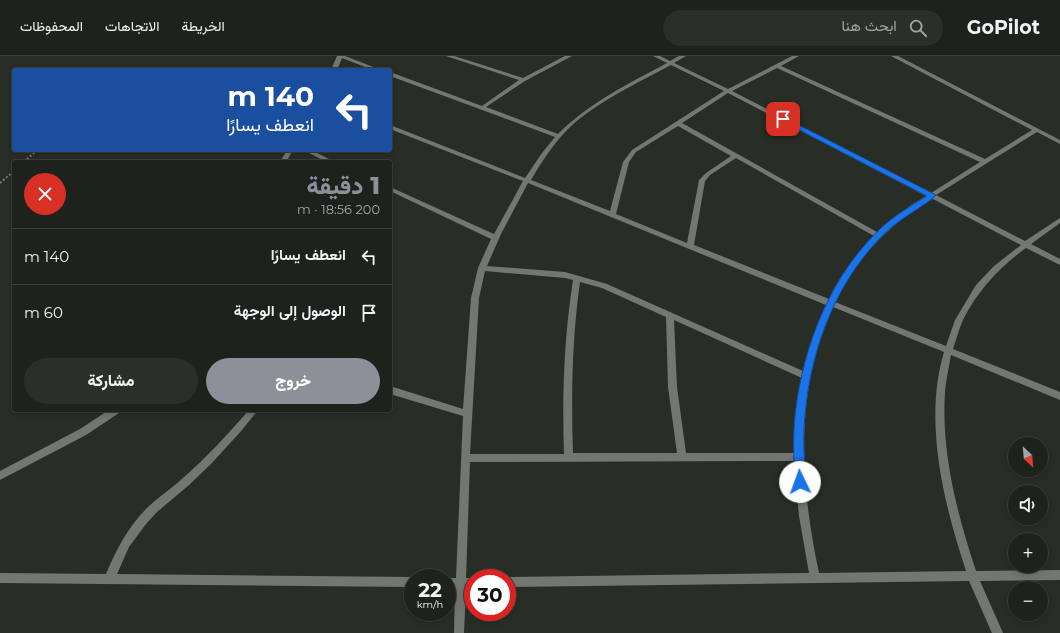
<!DOCTYPE html>
<html lang="ar">
<meta charset="utf-8">
<style>
:root{--surface:#1e221c;--page:#2b2f29;--text:#f1f3f6;--muted:#a1a4a3;--line:#3c3f3b;--accent:#8c9099}
body{margin:0;font-family:Montserrat,Vazirmatn,sans-serif;background:var(--page);color:var(--text);direction:rtl;height:100vh;display:flex;flex-direction:column;font-size:15px;white-space:nowrap}
*{box-sizing:border-box;margin:0}
p{font-size:13px;color:var(--muted)}
.icon{flex:none;width:22px;height:22px;fill:none;stroke:currentColor;stroke-width:2;stroke-linecap:round;stroke-linejoin:round}
.map{position:relative;flex:1;overflow:hidden;direction:ltr}
.sheet{position:absolute;left:12px;top:104px;width:380px;height:252px;display:flex;flex-direction:column;background:var(--surface);border-radius:4px;box-shadow:0 2px 6px #0003,0 0 0 1px var(--line);direction:rtl}
.sheet>*{flex:none}
.banner{position:absolute;left:12px;top:12px;width:380px;height:84px;border-radius:4px;box-shadow:0 2px 6px #0003,0 0 0 1px var(--line);direction:rtl;background:#1a4fa0;color:#fff;overflow:hidden}
.needle{width:26px;rotate:154deg}
.tools{position:absolute;left:1008px;top:381px;display:grid;gap:8px}
.tools a{display:grid;place-items:center;width:40px;height:40px;border-radius:50%;background:var(--surface);box-shadow:0 2px 6px #0003,0 0 0 1px var(--line);font-size:20px}
.speed{position:absolute;left:404px;top:513px;display:flex;gap:8px;font-size:20px;font-weight:700;text-align:center}
.speed>*{display:grid;place-content:center;width:52px;height:52px;border-radius:50%;background:var(--surface);box-shadow:0 2px 6px #0003,0 0 0 1px var(--line);line-height:1}
.speed small{font-size:10px;font-weight:400}
.speed .limit{border:6px solid #d22;background:#fff;color:#111}
.pin{position:absolute;display:grid;place-items:center;width:34px;height:34px;color:#fff;margin:-17px;border-radius:8px;box-shadow:0 2px 6px #0006}
.me{position:absolute;width:44px;margin:-22px;rotate:357deg;stroke-linejoin:round;filter:drop-shadow(0 0 3px #0008)}
.turn{display:flex;align-items:center;gap:14px;height:84px;padding:0 12px;font-size:18px}
.turn .icon{width:52px;height:52px;stroke-width:2.5}
.turn b{display:block;font-size:28px;line-height:34px}
.round{display:grid;place-items:center;flex:none;width:42px;height:42px;border-radius:21px;background:var(--page)}
.headline{display:flex;align-items:center;justify-content:space-between;height:68px;padding:0 12px}
h1{font-size:24px;font-weight:800;line-height:30px;color:var(--accent)}
.cta{display:flex;gap:8px;margin-top:auto;padding:8px 12px}
.cta a{flex:1;height:46px;border-radius:24px;background:var(--accent);color:#fff;font-size:16px;font-weight:800;line-height:46px;text-align:center}
.cta a+a{background:var(--page);color:var(--text)}
ul{padding:0;list-style:none}
li{display:flex;align-items:center;gap:12px;height:56px;padding:0 12px;border-top:1px solid var(--line)}
li div{flex:1}
li b{display:block;font-size:15px}
li em{font-style:normal}
header{display:flex;align-items:center;gap:24px;box-sizing:border-box;height:56px;padding:0 20px;background:var(--surface);border-bottom:1px solid var(--line)}
header strong{font-size:19px}
nav{display:flex;gap:22px;margin-inline-start:auto;font-size:14px}
.search{width:280px;height:36px;background:var(--page);display:flex;align-items:center;gap:10px;box-sizing:border-box;padding:0 14px;border-radius:22px;color:var(--muted);font-size:15px}
.map>svg:first-child{display:block}
.lines{fill:none;stroke-linecap:round;stroke-linejoin:round}
.path{stroke:#787d75;stroke-width:2;stroke-dasharray:2 2;stroke-linecap:butt}
.minor{fill:#737772;fill-rule:evenodd}
.route{fill:#1a73e8;stroke:#114b97}
</style>
<header>
<strong>GoPilot</strong>
<div class="search"><svg class="icon" aria-label="search" viewBox="0 0 24 24"><circle cx="10" cy="10" r="6"/><path d="M15 15l6 6"/></svg>ابحث هنا</div>
<nav><a>الخريطة</a><a>الاتجاهات</a><a>المحفوظات</a></nav>
</header>
<div class="map">
<svg width="1060" height="577" viewBox="0 0 1060 577">
<rect width="100%" height="100%" fill="#282e25"/>
<g class="lines">
<g class="path">
<polyline points="24,106 37,94"/>
<polyline points="0,127 14,115"/>
</g>
<g class="minor">
<polygon points="337,0 345,0 381,14 373,14 342,2 337,14 331,14"/>
<path d="M446 0H454L523 22 565 0H572L525 25 486 51 558 78C589 47 628 28 667 7L653 0H660L670 5 679 0H686L674 7 728 33 792 0H799L781 10 985 103 1032 74 891 0H898L1060 84V88L1037 76 936 139 1025 185 1060 162V167L1031 188 1060 203V209L1026 192C1000 211 978 234 963 264 959 273 956 284 953 293L1060 336V344L951 299C949 311 946 323 945 336 941 397 957 457 976 515L1060 514V524L980 525 1003 577H992L969 525 507 531V522H504L507 521 809 517 799 460 794 405 470 406 466 522H474L473 532H466L464 577H454L455 532H447L446 522H456L463 360 390 338V330L463 353 471 242 478 212 491 183 390 135V131L494 178 523 125 390 73V69L525 122 542 97 555 81 390 20V16L482 50 519 24ZM671 9 724 35 632 94 623 106 610 155 531 124C542 105 554 87 569 72 598 45 636 28 671 9ZM777 12 980 106 931 137 732 35ZM728 37 926 140 911 149 877 176 682 67ZM678 70 731 100 706 117 699 124 687 187 616 158 629 106 636 96ZM736 102 874 180C856 199 840 219 829 243L694 189 705 125 710 119ZM528 127 826 249C816 270 808 292 803 315L607 228 565 216 487 210 501 178ZM931 142 1021 189 994 210 976 229 955 264 946 290 835 246C856 201 890 169 931 142ZM485 215 565 222 573 224C564 282 562 339 564 398H470L479 242ZM580 226 602 232 666 261 668 331 677 397H573C571 340 572 283 580 226ZM833 251 944 296C923 366 944 448 966 515L819 517C800 428 794 336 833 251ZM674 264 802 322 795 369 794 397H686L677 331Z"/>
<polygon points="287,94 293,94 286,106 280,106"/>
<polygon points="303,94 311,94 335,106 327,106"/>
<polygon points="109,354 120,354 119,357 86,379 0,424 0,415 80,373"/>
<path d="M249 354H258L242 374 211 408 189 429 157 456 146 468 129 491 117 518 413 521 416 522H413V531L0 527V517L106 518C116 494 128 471 146 453 157 442 171 433 183 422 207 401 228 378 249 354Z"/>
</g>
</g>
<path class="route" d="M780 62H785L936 139C931 145 924 148 919 152 905 161 891 170 880 182 832 232 808 302 804 371 803 389 805 407 805 426L804 429 800 431 796 429 795 426C794 407 793 389 794 371 799 302 826 227 875 178 890 162 909 151 927 140L780 64Z"/>
</svg>
<div class="tools">
<a><svg class="needle" viewBox="-14 -14 28 28"><path d="M0-13l5 13h-10z" fill="#e53935"/><path d="M0 13l5-13h-10z" fill="#a1a4a3"/></svg></a>
<a><svg class="icon" aria-label="sound" viewBox="0 0 24 24"><path d="M4 9h4l5-4v14l-5-4H4zM17 9q2 3 0 6"/></svg></a>
<a>+</a>
<a>−</a>
</div>
<div class="speed"><div>22<small>km/h</small></div><div class="limit">30</div></div>
<div class="pin" style="left:783px;top:63px;background:#d93025"><svg class="icon" aria-label="arrive" viewBox="0 0 24 24"><path d="M6 21V4h12l-3 4 3 4H6"/></svg></div>
<svg class="me" style="left:800px;top:426px" viewBox="-20 -20 40 40"><circle r="19" fill="#fff"/><path d="M0-13L10 11 0 6-10 11z" fill="#1a73e8"/></svg>
<div class="banner">
<div class="turn"><svg class="icon" aria-label="left" viewBox="0 0 24 24"><path d="M17 20v-9H6M10 6l-5 5 5 5"/></svg><div><b>140 m</b>انعطف يسارًا</div></div>
</div>
<section class="sheet">
<div class="headline"><div><h1>1 دقيقة</h1><p>200 m · 18:56</p></div><a class="round" style="background:#d93025;color:#fff"><svg class="icon" aria-label="close" viewBox="0 0 24 24"><path d="M6 6l12 12M18 6L6 18"/></svg></a></div>
<ul>
<li><svg class="icon" aria-label="left" viewBox="0 0 24 24"><path d="M17 20v-9H6M10 6l-5 5 5 5"/></svg><div><b>انعطف يسارًا</b></div><em>140 m</em></li>
<li><svg class="icon" aria-label="arrive" viewBox="0 0 24 24"><path d="M6 21V4h12l-3 4 3 4H6"/></svg><div><b>الوصول إلى الوجهة</b></div><em>60 m</em></li>
</ul>
<div class="cta"><a>خروج</a><a>مشاركة</a></div>
</section>
</div>
